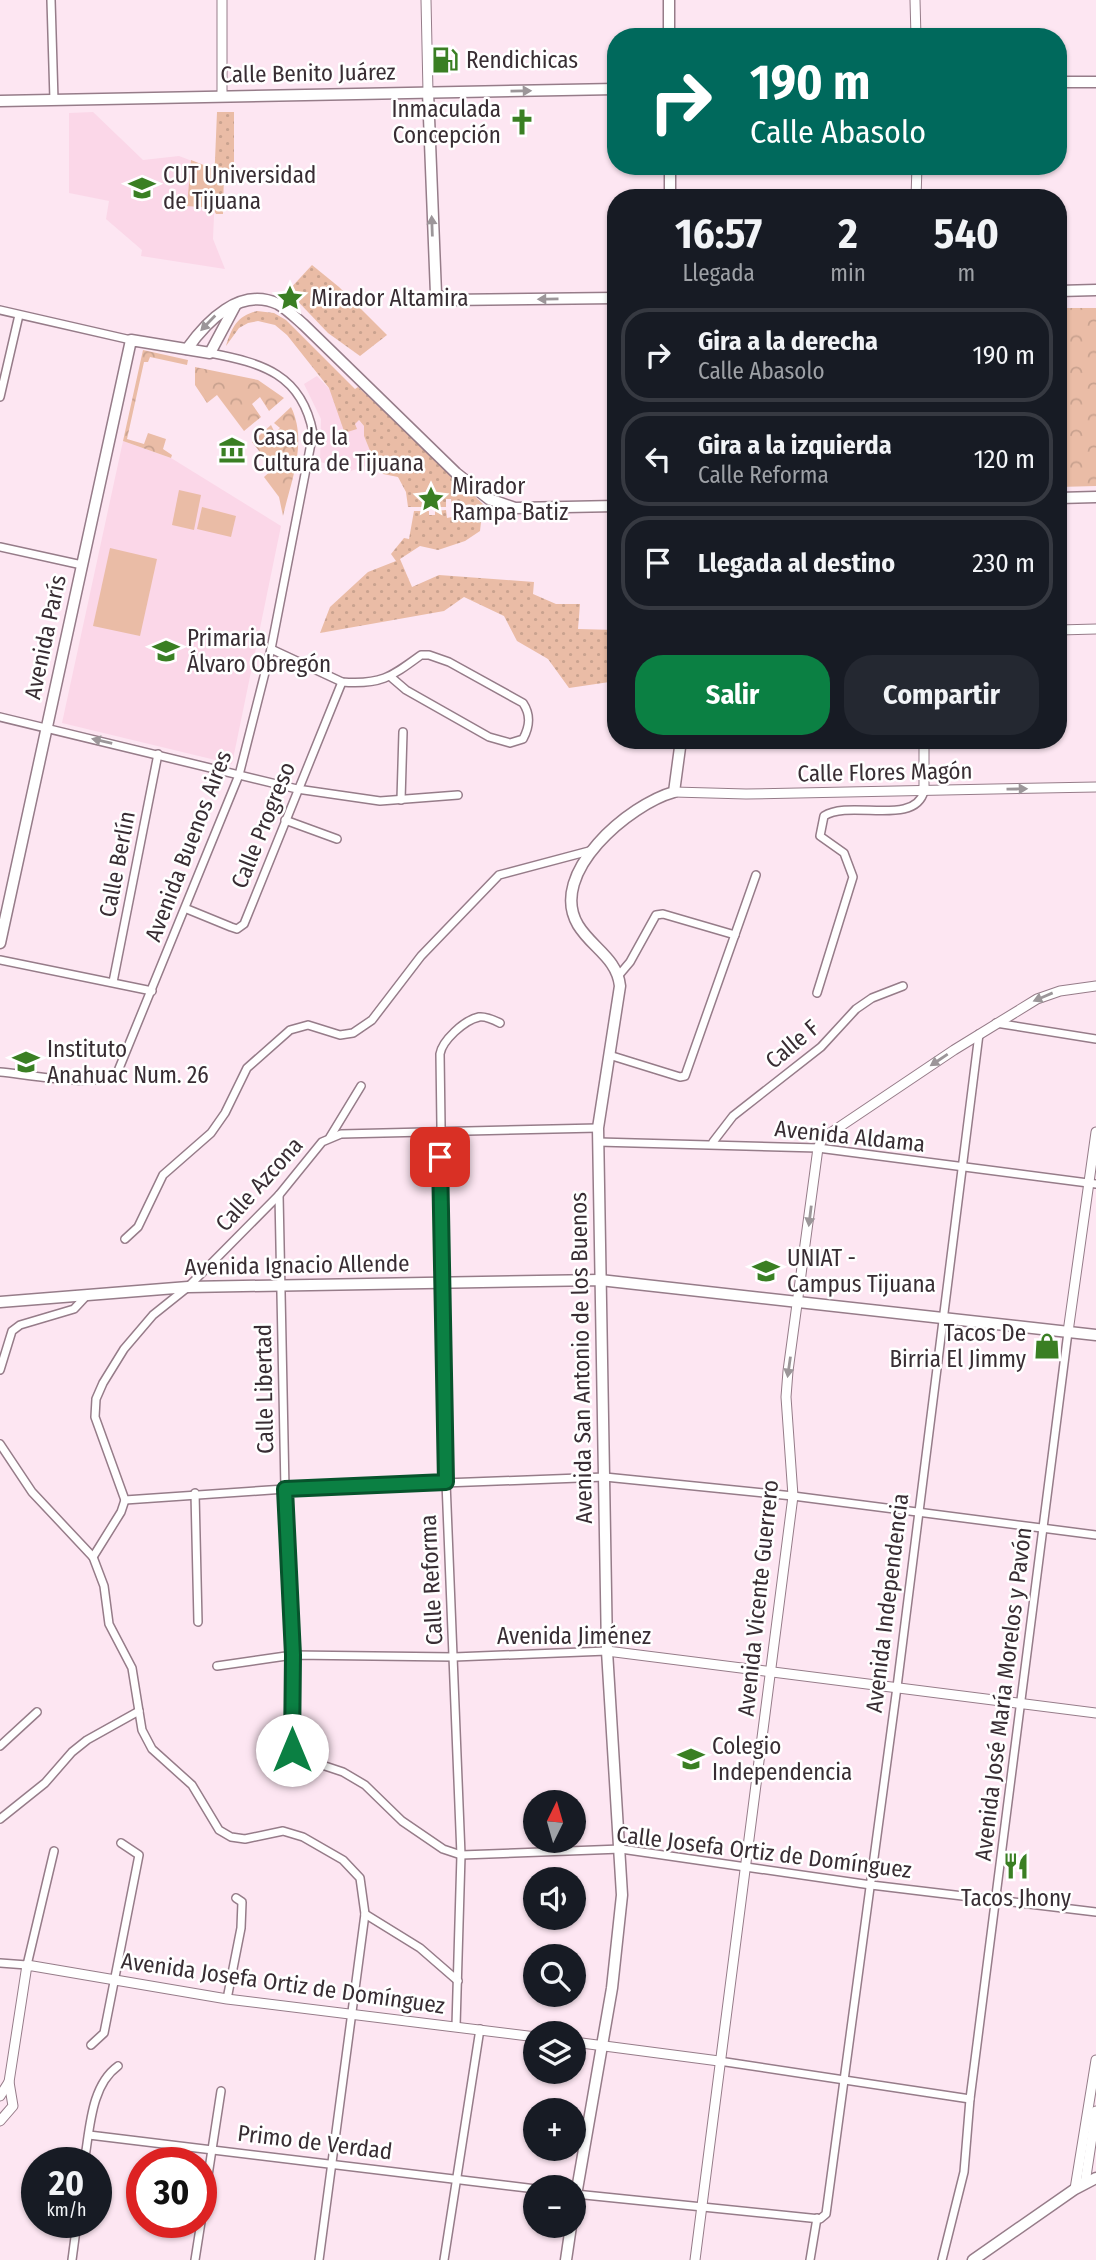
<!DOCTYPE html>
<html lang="es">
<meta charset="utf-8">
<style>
:root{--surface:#171b24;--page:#242831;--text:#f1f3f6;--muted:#9ea1a6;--line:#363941;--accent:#0b8043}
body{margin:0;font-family:"Fira Sans Condensed",sans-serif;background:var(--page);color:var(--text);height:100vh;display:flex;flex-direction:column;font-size:26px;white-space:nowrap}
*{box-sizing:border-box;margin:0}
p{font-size:23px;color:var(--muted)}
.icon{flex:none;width:38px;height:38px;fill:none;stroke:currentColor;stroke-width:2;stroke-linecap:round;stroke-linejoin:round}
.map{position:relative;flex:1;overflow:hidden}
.side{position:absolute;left:607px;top:189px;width:460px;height:560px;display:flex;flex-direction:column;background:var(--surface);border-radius:28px;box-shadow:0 2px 5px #0004}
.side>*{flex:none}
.banner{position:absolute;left:607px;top:28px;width:460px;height:147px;border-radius:28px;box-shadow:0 2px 5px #0004;background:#00695c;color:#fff;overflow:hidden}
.needle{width:46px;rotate:5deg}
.fabs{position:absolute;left:523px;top:1790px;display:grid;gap:14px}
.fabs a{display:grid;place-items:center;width:63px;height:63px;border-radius:50%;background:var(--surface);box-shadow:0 2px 5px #0004;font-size:35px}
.speed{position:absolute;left:21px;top:2147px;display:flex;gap:14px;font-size:35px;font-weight:700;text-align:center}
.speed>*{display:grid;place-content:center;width:91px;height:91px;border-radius:50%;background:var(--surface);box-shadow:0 2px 5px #0004;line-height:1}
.speed small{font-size:18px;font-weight:400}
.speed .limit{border:10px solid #d22;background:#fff;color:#111}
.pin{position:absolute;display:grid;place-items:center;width:60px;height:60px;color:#fff;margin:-30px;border-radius:14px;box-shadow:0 4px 10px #0006}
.me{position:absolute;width:77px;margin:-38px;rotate:0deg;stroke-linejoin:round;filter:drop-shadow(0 0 5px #0008)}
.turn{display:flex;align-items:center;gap:24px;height:147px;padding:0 28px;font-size:32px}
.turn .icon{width:91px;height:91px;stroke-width:2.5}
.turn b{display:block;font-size:49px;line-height:60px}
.eta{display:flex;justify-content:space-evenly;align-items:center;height:119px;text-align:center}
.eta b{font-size:42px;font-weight:700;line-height:49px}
.button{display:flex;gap:14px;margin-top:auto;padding:14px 28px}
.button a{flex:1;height:80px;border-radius:28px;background:var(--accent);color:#fff;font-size:28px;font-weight:700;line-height:80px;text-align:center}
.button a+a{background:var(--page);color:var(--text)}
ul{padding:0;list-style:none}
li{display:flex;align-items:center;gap:21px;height:94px;margin:0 14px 10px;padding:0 14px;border:4px solid var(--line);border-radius:28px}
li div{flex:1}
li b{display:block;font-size:26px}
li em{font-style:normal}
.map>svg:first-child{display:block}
.built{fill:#fbd7e8}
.grass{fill:url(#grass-dots)}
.park{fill:url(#park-crowns)}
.garden{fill:#eabca6}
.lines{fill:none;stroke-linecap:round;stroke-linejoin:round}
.minor-casing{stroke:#967c89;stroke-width:10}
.tertiary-casing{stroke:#967c89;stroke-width:11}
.secondary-casing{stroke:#967c89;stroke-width:13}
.primary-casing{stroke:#967c89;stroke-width:13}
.minor{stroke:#fff;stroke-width:7}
.tertiary{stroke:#fff;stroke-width:9}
.secondary{stroke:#fff;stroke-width:10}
.primary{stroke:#fff;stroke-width:10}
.oneway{fill:#9c9699}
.route-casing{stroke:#07532c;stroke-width:18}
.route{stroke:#0b8043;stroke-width:12}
.labels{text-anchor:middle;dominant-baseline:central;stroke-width:5;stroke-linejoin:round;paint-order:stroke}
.poi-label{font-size:23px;fill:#382d33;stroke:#fff;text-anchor:start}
.street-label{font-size:23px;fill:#382d33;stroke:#fff}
</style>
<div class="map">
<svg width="1096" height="2260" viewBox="0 0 1096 2260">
<defs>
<pattern id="grass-dots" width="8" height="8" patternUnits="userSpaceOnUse" patternTransform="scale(1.75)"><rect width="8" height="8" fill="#eabca6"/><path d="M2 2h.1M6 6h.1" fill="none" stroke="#c9a28f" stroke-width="1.8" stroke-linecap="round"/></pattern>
<pattern id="park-crowns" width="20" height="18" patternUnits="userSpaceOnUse" patternTransform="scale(1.75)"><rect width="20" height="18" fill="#eabca6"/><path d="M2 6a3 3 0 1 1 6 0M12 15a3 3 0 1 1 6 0" fill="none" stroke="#c9a28f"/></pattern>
</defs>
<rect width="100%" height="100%" fill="#fde6f2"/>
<g class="built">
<polygon points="93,112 143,160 179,156 216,170 213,239 225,269 141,256 142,250 106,219 109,201 69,193 69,113"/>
<polygon points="317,376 364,426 364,436 375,463 351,471 320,462 321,419 304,384"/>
<polygon points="123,441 171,458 281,526 232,764 62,723"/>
</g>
<g class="grass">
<polygon points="217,112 234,112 234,167 224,171 223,214 216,214 213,208"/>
<polygon points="312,265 339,287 387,335 360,356 328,333 288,291"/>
<path d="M257 311 274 313 286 320 355 389 358 387 484 505 452 506 451 499H446V507H435L433 496H429V507H408L406 492 398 477 383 474 378 463H375L364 436V426L359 420 355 424 357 429 341 434 344 431 329 388 287 335 275 325 258 321 248 323 239 328 226 346C232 327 237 316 257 311Z"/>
<polygon points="446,510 447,518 452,517 452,510 470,510 481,522 480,531 465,541 438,550 420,546 400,559 412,587 439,575 534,582 533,594 556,604 580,604 578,629 616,630 616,681 569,688 548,659 517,641 504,616 464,597 444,611 320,633 330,607 368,572 396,561 391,554 404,538 409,539 414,511 429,511 429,515 435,515 435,511"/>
</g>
<g class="park">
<polygon points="1059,308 1096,308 1096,486 1059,487"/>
<polygon points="143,350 188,360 187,365 150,357 148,362 144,362 127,439 144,444 148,433 166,439 163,449 172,455 171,458 123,441"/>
<polygon points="195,367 258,380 284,398 269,411 260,397 252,404 261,417 244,431 217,395 207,403 195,385"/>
<path d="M291 407C308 442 291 481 283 516L279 497 264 477 273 469 252 442 271 425 275 433 280 428 274 423Z"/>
</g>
<g class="garden">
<polygon points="191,160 216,170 213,208 187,206"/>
<polygon points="179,490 201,495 194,530 172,525"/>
<polygon points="202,507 236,516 231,537 197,529"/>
<polygon points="110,548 157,559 140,636 93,626"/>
</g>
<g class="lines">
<g class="minor-casing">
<g id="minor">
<polyline points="51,0 54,100"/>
<polyline points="0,310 131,340"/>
<polyline points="0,397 19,315"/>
<polyline points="0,547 82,565"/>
<path d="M271 649 342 682C381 685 391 677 421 655H429L449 662 523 703C531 715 530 726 523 739L510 743 489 737 406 690 392 678"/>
<polyline points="0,717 297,789 380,801 458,795"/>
<polyline points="401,800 403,732"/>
<polyline points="285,820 337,839"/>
<polyline points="187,909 231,927 237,929 244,924 342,682"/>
<polyline points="0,960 152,991"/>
<polyline points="619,975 630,962 656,915 663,914 735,935"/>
<polyline points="113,982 158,754"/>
<path d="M817 993 853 877 844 853 820 836 824 816C850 799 915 827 924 791"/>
<polyline points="996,1023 1096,1039"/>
<polyline points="609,1055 680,1077 685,1076 756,875"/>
<path d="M0 1072C25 1074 103 1090 118 1071L239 775 271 649 313 433C302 374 262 363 210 353"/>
<polyline points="330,1137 361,1086"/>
<polyline points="598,1142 818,1148 1096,1184"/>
<polyline points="713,1142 733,1116 821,1047 856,1009 872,998 903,986"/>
<polyline points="279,1195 285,1489 293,1655 291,1742 292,1750 298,1757 343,1772 365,1785 402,1821 443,1849 461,1855 621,1849 871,1885 1096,1912"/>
<polyline points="125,1239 138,1227 163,1175 211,1133 225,1113 247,1068 290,1030 308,1025 340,1035 353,1033 372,1020 421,956 499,875 593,850"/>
<polyline points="0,1370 12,1331 20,1325 74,1309 88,1294"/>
<polyline points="0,1444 32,1492 93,1557 104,1586 109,1624 132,1668 142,1730 152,1749 192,1785 219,1830 231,1837 245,1839 283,1831 303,1837 343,1860 360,1878 365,1914 319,2260"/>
<polyline points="195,1493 198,1622"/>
<polyline points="125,1500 285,1489 605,1477 793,1496 1096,1535"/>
<polyline points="125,1500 95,1417 96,1399 103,1383 124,1349 153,1315 188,1287 279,1195 322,1142 341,1134 598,1128"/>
<polyline points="93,1557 121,1512 125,1500"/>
<polyline points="217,1666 293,1655 454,1657 607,1651"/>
<polyline points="0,1746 37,1712"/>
<polyline points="0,1819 45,1783 72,1752 87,1740 139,1711"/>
<polyline points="365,1914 420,1948 458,1981"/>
<polyline points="0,1963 27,1965 54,1851"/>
<polyline points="227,1999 241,1928 242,1902 236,1898"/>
<path d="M456 2026 461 1855 446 1482 440 1054C442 1041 464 1020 479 1017 486 1016 494 1020 500 1023"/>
<polyline points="91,2045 104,2033 139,1855 121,1843"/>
<polyline points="719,2061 970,2099"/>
<polyline points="89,2135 536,2189"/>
<path d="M84 2163C90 2131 90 2086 118 2066"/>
<polyline points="575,2194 820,2219 826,2214 897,1687 979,1034"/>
<polyline points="201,2221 221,2091"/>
<polyline points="72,2260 77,2222"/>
<polyline points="195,2260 201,2222"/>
<polyline points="444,2260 480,2029"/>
<polyline points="810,2260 817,2218"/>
<polyline points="942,2260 964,2172 970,2099 1068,1332"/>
</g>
</g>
<g class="tertiary-casing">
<g id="tertiary">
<polyline points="222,0 222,95"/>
<polyline points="426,0 428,92"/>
<polyline points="915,0 916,37"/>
<polyline points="916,198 917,166"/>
<polyline points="1059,630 1096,629"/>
<polyline points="924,740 924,791"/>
<polyline points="674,792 746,794 1096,787"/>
<polyline points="1068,1332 1096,1132"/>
<polyline points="607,1651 1096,1713"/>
<polyline points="574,2042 719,2061"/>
<polyline points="0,2096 9,2082"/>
<polyline points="0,2121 13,2106 9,2082 27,1965 227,1999 536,2037"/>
<polyline points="1085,2183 1096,2111"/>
<polyline points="1075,2189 1096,2060"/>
<polyline points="695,2260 793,1496 786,1397 788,1371 818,1148 823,1138 954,1050 1037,999 1060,991 1096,986"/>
</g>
</g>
<g class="secondary-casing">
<g id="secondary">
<polyline points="669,0 669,37"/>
<polyline points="670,166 670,198"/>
<path d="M187 349C206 322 240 286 278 304 287 309 296 318 304 325L456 473 489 499 515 508 616 506"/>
<polyline points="1059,498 1096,497"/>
<polyline points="0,943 131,340 210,353 235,306"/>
<polyline points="0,1302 188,1287 600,1280 1096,1335"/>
<path d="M574 2207 612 1988 622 1895 607 1651 598 1128 620 986C617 958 592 948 578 925 547 873 630 804 674 792L681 740"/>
<polyline points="566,2260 571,2226"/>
<polyline points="973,2260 1075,2189 1096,2178"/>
</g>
</g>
<g class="primary-casing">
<g id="primary">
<polyline points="1059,82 1096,82"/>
<polyline points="428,92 436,294 448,300 616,298"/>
<polyline points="0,101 616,89"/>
<polyline points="1059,291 1096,290"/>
</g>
</g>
<use href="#minor" class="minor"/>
<use href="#tertiary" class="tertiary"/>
<use href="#secondary" class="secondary"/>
<use href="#primary" class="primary"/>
</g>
<defs><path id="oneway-solid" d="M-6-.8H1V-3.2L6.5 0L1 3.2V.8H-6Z" transform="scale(1.75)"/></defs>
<g class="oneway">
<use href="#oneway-solid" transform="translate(521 91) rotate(-1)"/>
<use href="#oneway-solid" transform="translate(432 226) rotate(-92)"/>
<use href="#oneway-solid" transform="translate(548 299) rotate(179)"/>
<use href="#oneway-solid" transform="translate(208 323) rotate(134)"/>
<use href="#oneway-solid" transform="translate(102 741) rotate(-167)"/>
<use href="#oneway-solid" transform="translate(1017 789) rotate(-1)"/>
<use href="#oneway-solid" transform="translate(1043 997) rotate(157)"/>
<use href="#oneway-solid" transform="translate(939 1060) rotate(146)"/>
<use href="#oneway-solid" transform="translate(810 1216) rotate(97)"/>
<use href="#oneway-solid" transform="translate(789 1367) rotate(98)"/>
</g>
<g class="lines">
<g class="route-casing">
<polyline id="route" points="292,1750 293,1655 285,1489 446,1482 440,1157"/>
</g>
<use href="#route" class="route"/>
</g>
<defs>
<g id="fuel-bare" transform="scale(2.1)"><path d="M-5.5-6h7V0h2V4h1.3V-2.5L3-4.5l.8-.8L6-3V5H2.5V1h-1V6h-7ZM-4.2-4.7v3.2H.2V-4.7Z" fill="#3a7f23" stroke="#fff" stroke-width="2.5" paint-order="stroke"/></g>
<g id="church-bare" transform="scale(2.1)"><path d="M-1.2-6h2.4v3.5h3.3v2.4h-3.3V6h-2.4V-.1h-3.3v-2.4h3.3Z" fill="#3a7f23" stroke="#fff" stroke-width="2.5" paint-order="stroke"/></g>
<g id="university-bare" transform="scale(2.1)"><path d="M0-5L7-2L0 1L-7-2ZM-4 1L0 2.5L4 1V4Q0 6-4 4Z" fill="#3a7f23" stroke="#fff" stroke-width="2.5" paint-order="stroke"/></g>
<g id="sight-bare" transform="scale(2.1)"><path d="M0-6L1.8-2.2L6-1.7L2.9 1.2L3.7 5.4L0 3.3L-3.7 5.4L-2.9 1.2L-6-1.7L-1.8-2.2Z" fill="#3a7f23" stroke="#fff" stroke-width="2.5" paint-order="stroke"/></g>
<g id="museum-bare" transform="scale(2.1)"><path d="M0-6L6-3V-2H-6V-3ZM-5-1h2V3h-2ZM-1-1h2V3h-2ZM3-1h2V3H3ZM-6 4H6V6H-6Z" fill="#3a7f23" stroke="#fff" stroke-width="2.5" paint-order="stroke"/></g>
<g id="school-bare" transform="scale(2.1)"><path d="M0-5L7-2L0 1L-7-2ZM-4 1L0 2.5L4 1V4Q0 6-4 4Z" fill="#3a7f23" stroke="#fff" stroke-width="2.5" paint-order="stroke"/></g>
<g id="shop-bare" transform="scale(2.1)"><path d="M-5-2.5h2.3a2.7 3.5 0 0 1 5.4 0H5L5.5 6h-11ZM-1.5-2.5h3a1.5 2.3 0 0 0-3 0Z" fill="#3a7f23" stroke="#fff" stroke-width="2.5" paint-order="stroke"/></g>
<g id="restaurant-bare" transform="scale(2.1)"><path d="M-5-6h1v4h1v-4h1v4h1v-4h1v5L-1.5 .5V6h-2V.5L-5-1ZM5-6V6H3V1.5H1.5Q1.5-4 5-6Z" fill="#3a7f23" stroke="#fff" stroke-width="2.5" paint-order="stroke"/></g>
</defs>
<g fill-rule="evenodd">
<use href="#fuel-bare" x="445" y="60"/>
<use href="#church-bare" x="522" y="122"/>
<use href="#university-bare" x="142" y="188"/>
<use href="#sight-bare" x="290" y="298"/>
<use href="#museum-bare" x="232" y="450"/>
<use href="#sight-bare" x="431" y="499"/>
<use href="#school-bare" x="166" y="651"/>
<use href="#school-bare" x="26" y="1062"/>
<use href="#university-bare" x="766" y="1271"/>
<use href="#shop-bare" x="1047" y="1346"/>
<use href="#school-bare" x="691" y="1759"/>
<use href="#restaurant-bare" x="1016" y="1866"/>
</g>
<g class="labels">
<g class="poi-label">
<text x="466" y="60">Rendichicas</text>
<text x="501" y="109" text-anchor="end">Inmaculada<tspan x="501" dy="26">Concepción</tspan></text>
<text x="163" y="175">CUT Universidad<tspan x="163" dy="26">de Tijuana</tspan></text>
<text x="311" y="298">Mirador Altamira</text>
<text x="253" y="437">Casa de la<tspan x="253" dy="26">Cultura de Tijuana</tspan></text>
<text x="452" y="486">Mirador<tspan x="452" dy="26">Rampa Batiz</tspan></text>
<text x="187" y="638">Primaria<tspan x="187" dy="26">Álvaro Obregón</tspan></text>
<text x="47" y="1049">Instituto<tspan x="47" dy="26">Anahuac Num. 26</tspan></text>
<text x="787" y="1258">UNIAT -<tspan x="787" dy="26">Campus Tijuana</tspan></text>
<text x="1026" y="1333" text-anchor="end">Tacos De<tspan x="1026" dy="26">Birria El Jimmy</tspan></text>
<text x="712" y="1746">Colegio<tspan x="712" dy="26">Independencia</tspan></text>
<text x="1016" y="1898" text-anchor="middle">Tacos Jhony</text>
</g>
<g class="street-label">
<text transform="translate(308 73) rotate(-1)">Calle Benito Juárez</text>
<text transform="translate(45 637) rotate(-78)">Avenida París</text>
<text transform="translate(885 772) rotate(-1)">Calle Flores Magón</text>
<text transform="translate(263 825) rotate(-68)">Calle Progreso</text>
<text transform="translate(188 846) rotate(-69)">Avenida Buenos Aires</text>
<text transform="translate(117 864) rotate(-79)">Calle Berlín</text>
<text transform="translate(792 1044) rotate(-40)">Calle F</text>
<text transform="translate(850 1136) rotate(6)">Avenida Aldama</text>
<text transform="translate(259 1184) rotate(-48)">Calle Azcona</text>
<text transform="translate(297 1265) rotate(-1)">Avenida Ignacio Allende</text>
<text transform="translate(581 1358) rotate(-91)">Avenida San Antonio de los Buenos</text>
<text transform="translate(264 1389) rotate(-91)">Calle Libertad</text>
<text transform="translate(431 1580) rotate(-93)">Calle Reforma</text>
<text transform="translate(758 1598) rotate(-84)">Avenida Vicente Guerrero</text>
<text transform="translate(887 1603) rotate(-83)">Avenida Independencia</text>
<text x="574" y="1636">Avenida Jiménez</text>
<text transform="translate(1003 1694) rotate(-83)">Avenida José María Morelos y Pavón</text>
<text transform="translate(764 1852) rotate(7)">Calle Josefa Ortiz de Domínguez</text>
<text transform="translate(283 1983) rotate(8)">Avenida Josefa Ortiz de Domínguez</text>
<text transform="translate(315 2142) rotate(7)">Primo de Verdad</text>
</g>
</g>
</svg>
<div class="fabs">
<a><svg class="needle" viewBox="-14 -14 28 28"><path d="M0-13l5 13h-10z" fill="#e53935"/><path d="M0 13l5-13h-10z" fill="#9ea1a6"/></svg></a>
<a><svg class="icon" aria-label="sound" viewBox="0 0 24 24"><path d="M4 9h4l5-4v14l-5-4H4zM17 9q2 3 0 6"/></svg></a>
<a><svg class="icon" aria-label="search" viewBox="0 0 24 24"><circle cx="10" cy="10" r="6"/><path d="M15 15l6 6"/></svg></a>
<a><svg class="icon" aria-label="layers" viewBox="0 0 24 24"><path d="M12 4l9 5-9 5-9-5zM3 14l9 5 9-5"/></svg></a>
<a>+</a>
<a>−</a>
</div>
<div class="speed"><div>20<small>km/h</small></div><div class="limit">30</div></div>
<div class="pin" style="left:440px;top:1157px;background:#d93025"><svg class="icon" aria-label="arrive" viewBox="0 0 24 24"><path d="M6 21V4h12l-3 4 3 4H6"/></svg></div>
<svg class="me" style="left:292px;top:1750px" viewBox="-20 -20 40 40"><circle r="19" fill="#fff"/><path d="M0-13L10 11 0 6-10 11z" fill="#0b8043"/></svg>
<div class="banner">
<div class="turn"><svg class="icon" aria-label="right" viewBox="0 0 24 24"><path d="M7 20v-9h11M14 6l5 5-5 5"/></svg><div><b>190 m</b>Calle Abasolo</div></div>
</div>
<section class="side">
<div class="eta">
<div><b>16:57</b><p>Llegada</p></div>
<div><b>2</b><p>min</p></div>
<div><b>540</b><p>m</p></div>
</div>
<ul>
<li><svg class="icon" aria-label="right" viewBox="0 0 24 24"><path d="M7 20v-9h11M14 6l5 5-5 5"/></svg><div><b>Gira a la derecha</b><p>Calle Abasolo</p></div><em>190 m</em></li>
<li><svg class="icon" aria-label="left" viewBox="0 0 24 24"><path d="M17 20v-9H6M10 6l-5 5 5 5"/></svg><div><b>Gira a la izquierda</b><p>Calle Reforma</p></div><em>120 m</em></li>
<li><svg class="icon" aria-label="arrive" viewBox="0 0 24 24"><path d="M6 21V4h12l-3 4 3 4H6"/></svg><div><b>Llegada al destino</b></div><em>230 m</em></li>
</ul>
<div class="button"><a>Salir</a><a>Compartir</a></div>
</section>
</div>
